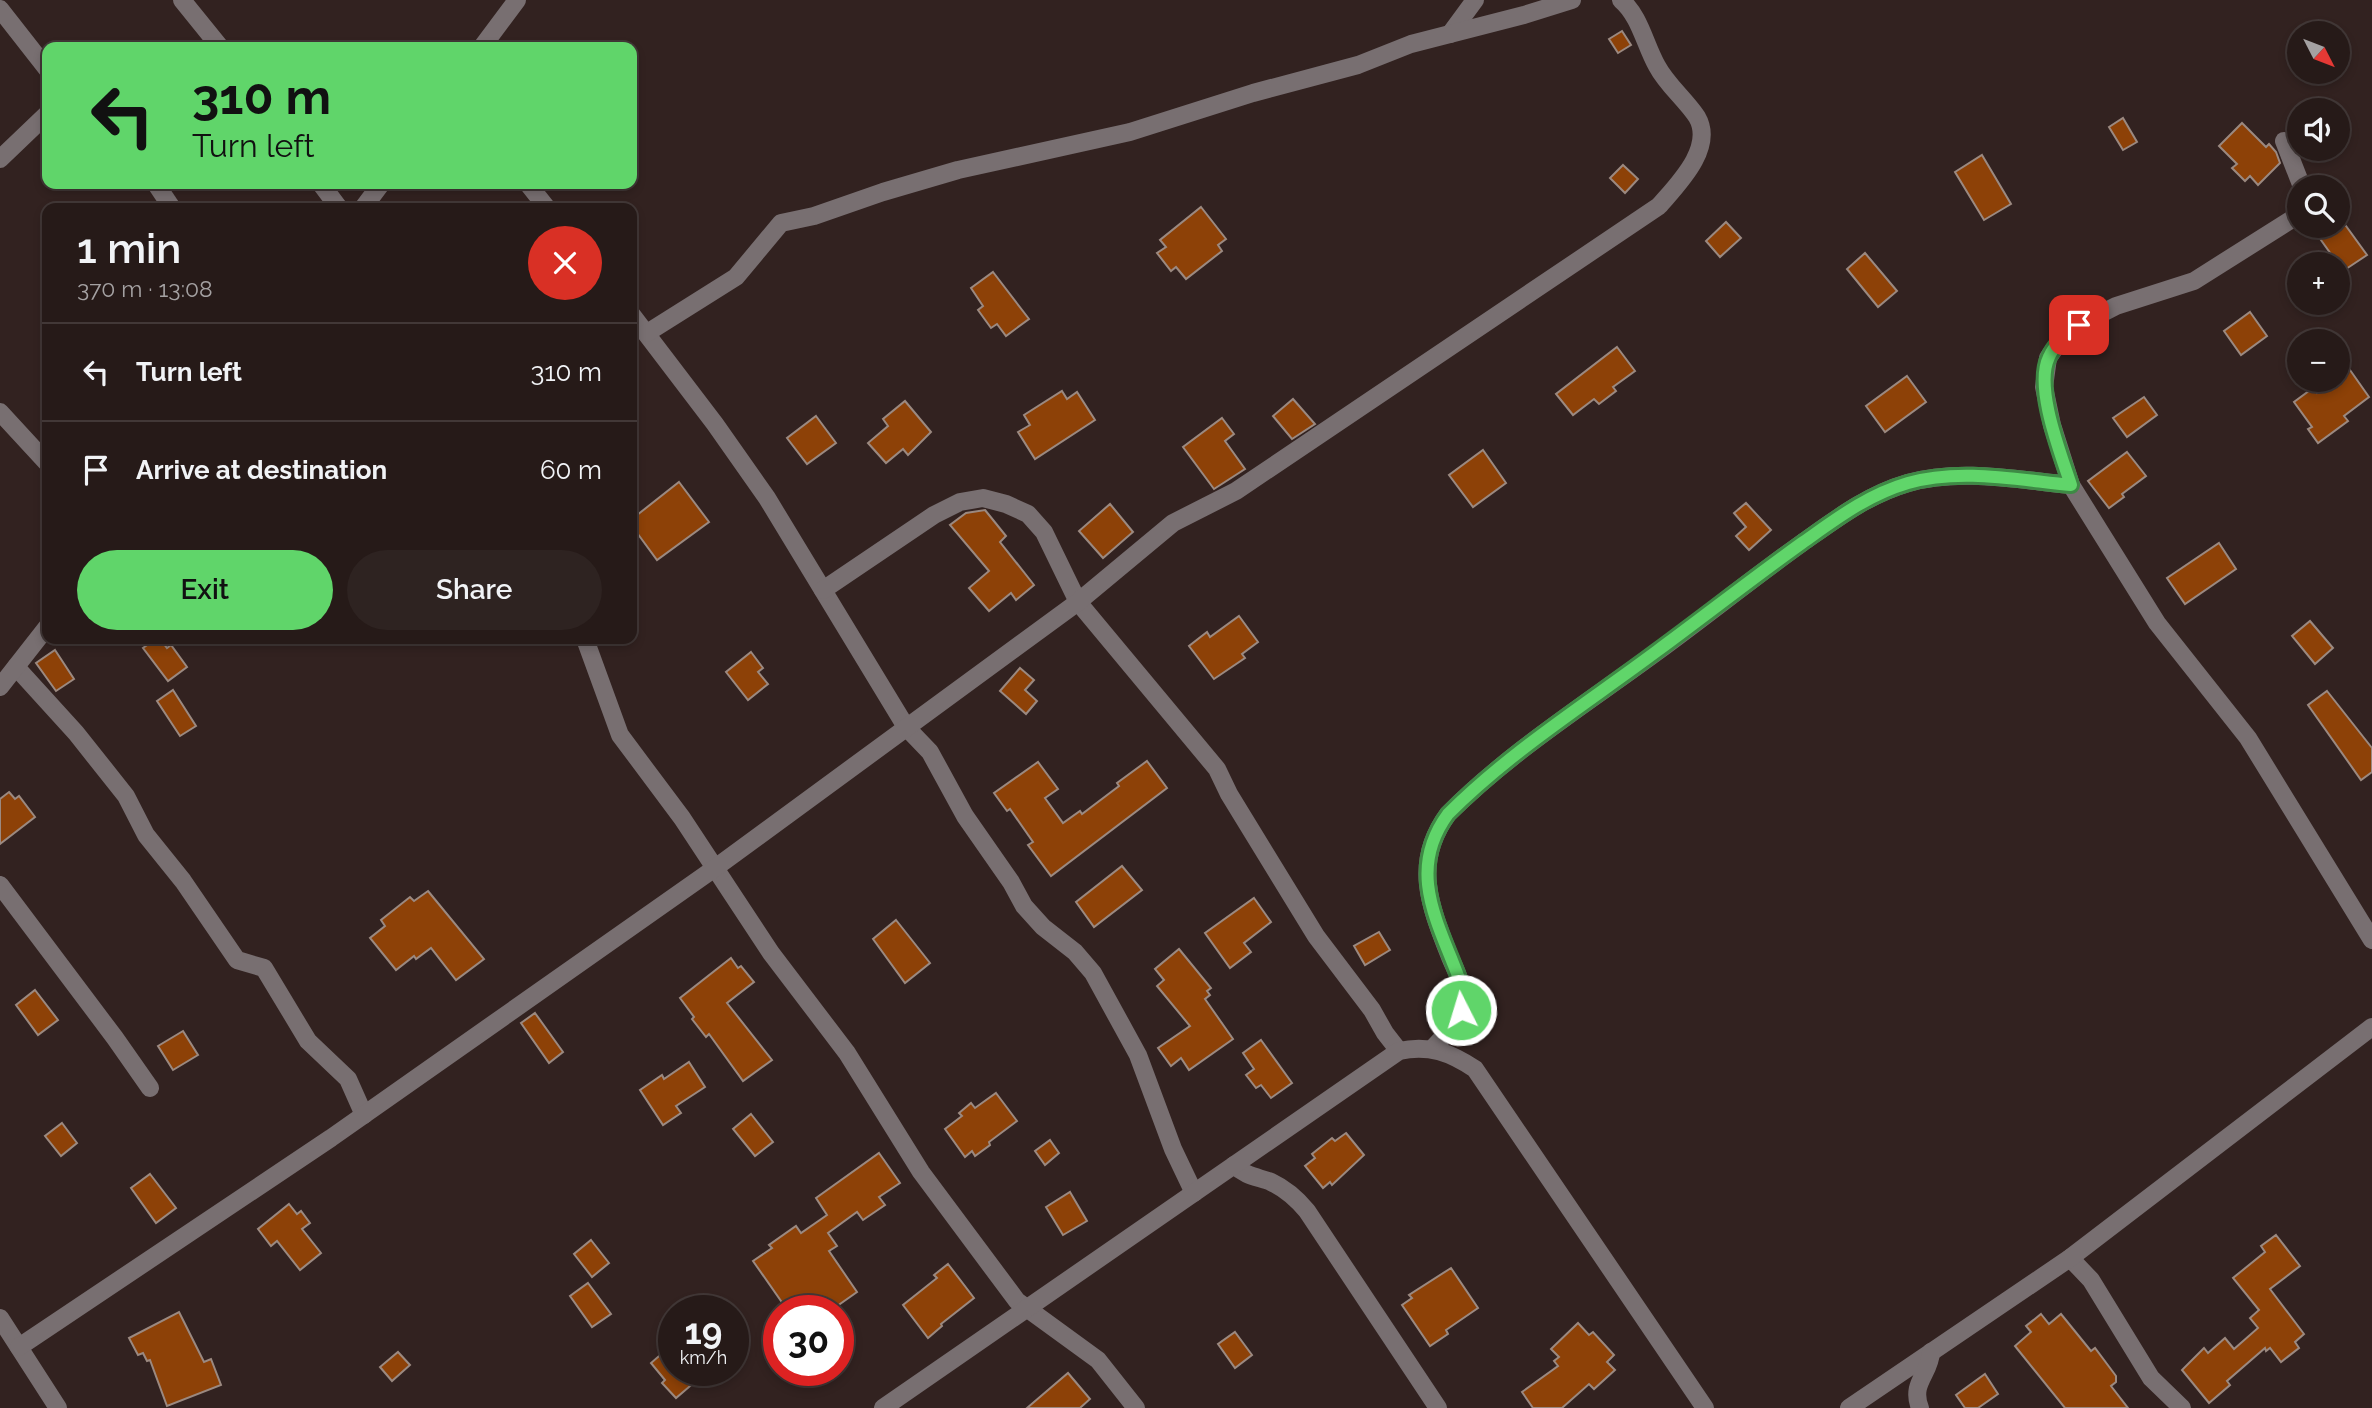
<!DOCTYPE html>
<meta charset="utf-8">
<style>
:root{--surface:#261a18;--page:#2e2321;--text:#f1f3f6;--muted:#a4a1a2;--line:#423837;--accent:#60d56a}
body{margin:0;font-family:Raleway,sans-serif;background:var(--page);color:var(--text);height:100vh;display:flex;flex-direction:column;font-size:26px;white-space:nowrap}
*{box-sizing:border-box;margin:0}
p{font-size:23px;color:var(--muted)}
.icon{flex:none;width:38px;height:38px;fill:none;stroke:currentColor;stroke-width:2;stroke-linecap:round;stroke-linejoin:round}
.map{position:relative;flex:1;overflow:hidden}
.sheet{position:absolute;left:42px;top:203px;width:595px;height:441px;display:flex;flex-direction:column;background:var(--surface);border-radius:14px;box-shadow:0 4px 10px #0003,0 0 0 2px var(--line)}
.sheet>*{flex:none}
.guide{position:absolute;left:42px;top:42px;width:595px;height:147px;border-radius:14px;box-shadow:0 4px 10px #0003,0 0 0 2px var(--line);background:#60d56a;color:#111;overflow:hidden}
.needle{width:46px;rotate:132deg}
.fabs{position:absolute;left:2287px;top:21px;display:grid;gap:14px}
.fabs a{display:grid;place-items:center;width:63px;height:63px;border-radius:50%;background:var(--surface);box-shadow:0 4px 10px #0003,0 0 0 2px var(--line);font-size:35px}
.speed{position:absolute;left:658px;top:1295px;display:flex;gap:14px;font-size:35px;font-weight:700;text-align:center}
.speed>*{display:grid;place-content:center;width:91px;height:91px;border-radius:50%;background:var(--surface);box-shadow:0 4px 10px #0003,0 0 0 2px var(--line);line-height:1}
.speed small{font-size:18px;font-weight:400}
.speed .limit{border:10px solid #d22;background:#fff;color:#111}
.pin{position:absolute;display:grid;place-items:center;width:60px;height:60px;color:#fff;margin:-30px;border-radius:14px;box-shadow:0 4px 10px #0006}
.me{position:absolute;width:77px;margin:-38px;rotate:355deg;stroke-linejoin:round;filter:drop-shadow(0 0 5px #0008)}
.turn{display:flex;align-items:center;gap:24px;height:147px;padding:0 35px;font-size:32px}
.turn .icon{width:91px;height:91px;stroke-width:2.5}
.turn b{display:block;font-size:49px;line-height:60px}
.round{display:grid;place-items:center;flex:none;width:74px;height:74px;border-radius:37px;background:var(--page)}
.summary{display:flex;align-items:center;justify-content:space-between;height:119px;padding:0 35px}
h1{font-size:42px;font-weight:600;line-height:52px}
.action{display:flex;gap:14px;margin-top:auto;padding:14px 35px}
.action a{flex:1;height:80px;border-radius:42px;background:var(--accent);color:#111;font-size:28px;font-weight:600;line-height:80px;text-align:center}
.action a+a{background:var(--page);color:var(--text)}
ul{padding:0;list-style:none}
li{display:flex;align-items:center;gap:21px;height:98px;padding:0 35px;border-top:2px solid var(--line)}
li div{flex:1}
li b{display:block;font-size:26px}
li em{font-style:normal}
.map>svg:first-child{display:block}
.building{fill:#8d4107;stroke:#9b8980;stroke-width:2}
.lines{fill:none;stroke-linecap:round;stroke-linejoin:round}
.minor{stroke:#786f71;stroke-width:18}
.route-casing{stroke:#3e8a45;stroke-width:18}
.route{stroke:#60d56a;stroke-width:12}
</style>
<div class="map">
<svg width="2372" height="1408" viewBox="0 0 2372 1408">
<rect width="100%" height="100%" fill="#322220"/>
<g class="building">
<polygon points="1622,31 1631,45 1618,53 1609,39"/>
<polygon points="2123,118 2137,142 2123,150 2109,127"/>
<polygon points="2242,123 2266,147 2269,144 2276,152 2280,163 2258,185 2250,176 2245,181 2232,168 2237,164 2219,146"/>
<polygon points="1982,155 2011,204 1984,220 1955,172"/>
<polygon points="1623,165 1638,179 1625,193 1610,178"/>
<polygon points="1201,207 1226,239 1218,245 1222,251 1186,279 1176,267 1171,271 1157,253 1166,247 1160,240"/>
<polygon points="1726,222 1741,238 1720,257 1706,241"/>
<polygon points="2311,226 2346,226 2367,255 2343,271"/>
<polygon points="1865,253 1897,291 1878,307 1847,269"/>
<polygon points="993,272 1029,319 1006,336 997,324 991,328 978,310 983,306 971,288"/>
<polygon points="2250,312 2267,336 2241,355 2224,331"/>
<polygon points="1617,347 1635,371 1613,387 1616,391 1599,404 1594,399 1573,415 1556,394"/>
<polygon points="2350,370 2369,397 2344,416 2348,421 2318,443 2308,429 2312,427 2294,402 2313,388 2317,393"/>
<polygon points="1907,376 1926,402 1885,432 1866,406"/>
<polygon points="1062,391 1067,399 1077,392 1095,420 1035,459 1018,432 1030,425 1024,415"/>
<polygon points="2144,397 2157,415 2127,437 2113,418"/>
<polygon points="1293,399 1315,424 1292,439 1273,416"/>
<polygon points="905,401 931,432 908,455 903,449 886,463 868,443 888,426 883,419"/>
<polygon points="816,416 836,443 807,464 787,438"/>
<polygon points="1222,418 1234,434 1225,441 1245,469 1214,489 1183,447"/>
<polygon points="1483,450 1506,483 1473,507 1449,475"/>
<polygon points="2127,452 2146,476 2122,494 2124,497 2109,508 2088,481"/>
<polygon points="679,482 709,522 657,560 632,526 632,519"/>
<polygon points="1746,503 1771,530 1749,550 1736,536 1746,527 1734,513"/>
<polygon points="1110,504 1133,532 1103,558 1079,531"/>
<polygon points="985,510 1006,536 1000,542 1034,585 1016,600 1011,593 989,611 969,588 989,571 950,525 966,513"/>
<polygon points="2219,543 2236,569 2185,604 2167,578"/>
<polygon points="1239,616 1258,642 1242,654 1245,658 1214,679 1189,646 1207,632 1210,637"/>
<polygon points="2310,621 2333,648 2315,664 2292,636"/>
<polygon points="156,639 160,639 167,648 171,645 187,667 168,681 143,648"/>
<polygon points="55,650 74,679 56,691 36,663"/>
<polygon points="751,652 763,668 758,672 768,684 748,700 726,672"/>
<polygon points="1020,668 1034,680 1025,690 1037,701 1026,714 1000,691"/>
<polygon points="173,690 196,726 180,736 157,701"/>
<polygon points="2327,691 2372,748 2372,772 2361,780 2308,705"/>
<polygon points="1147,761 1167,788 1051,876 1028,845 1033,842 1010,809 1007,811 994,793 1038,762 1058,789 1045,798 1063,823 1080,811 1082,814 1119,786 1117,783"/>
<polygon points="9,792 15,799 19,796 35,817 0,844 0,799"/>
<polygon points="1122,866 1142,890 1094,927 1076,902"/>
<polygon points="428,891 484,959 456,980 431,948 416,959 414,956 396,970 370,938 385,926 381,920 410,897 414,901"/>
<polygon points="1254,898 1271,922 1244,943 1251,952 1230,968 1205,933"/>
<polygon points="896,920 930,963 905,983 873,939"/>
<polygon points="1379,932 1390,950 1365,965 1354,946"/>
<polygon points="1179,949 1211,988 1207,991 1210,995 1205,999 1233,1039 1189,1070 1181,1058 1171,1066 1158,1048 1190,1026 1157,986 1164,980 1155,969"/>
<polygon points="731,958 738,968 741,966 754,982 727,1003 772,1060 743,1081 709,1034 706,1037 692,1019 694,1017 680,998"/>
<polygon points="35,990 58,1020 38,1035 16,1005"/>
<polygon points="535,1013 563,1052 549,1063 521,1023"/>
<polygon points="183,1031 198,1055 173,1070 158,1046"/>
<polygon points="1261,1040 1292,1083 1271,1098 1261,1085 1256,1088 1246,1075 1254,1069 1243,1053"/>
<polygon points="689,1062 705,1087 676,1106 681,1113 663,1125 640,1090 662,1075 664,1079"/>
<polygon points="996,1093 1017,1121 989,1142 990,1145 975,1156 972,1151 965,1157 945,1129 962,1116 959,1113 971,1103 975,1108"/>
<polygon points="751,1114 773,1142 755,1156 733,1129"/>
<polygon points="62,1123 77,1143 61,1156 45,1136"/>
<polygon points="1346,1133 1364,1155 1332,1185 1330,1182 1323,1188 1305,1166 1315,1158 1312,1154 1332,1138 1335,1141"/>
<polygon points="1050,1140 1059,1153 1045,1165 1035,1151"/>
<polygon points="879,1153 900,1183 879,1197 885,1205 863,1220 857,1212 828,1233 837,1246 829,1251 857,1292 830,1311 788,1311 753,1261 772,1248 769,1245 796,1226 801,1233 827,1215 816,1198"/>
<polygon points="150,1174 176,1208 156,1223 131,1188"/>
<polygon points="1070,1192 1087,1221 1063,1235 1046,1207"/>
<polygon points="289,1204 297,1214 301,1211 310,1223 302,1229 321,1253 300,1270 277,1241 271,1246 258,1229"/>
<polygon points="2276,1235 2300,1266 2270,1289 2304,1334 2295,1342 2299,1348 2281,1362 2270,1348 2266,1351 2265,1348 2227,1381 2230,1385 2209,1403 2182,1370 2204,1348 2208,1353 2225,1338 2234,1349 2258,1328 2250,1318 2259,1310 2233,1278 2265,1252 2261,1246"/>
<polygon points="591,1240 609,1263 592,1277 574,1254"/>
<polygon points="948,1264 974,1298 941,1324 942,1326 928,1338 903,1305 937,1278 934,1275"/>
<polygon points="1451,1268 1478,1308 1446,1330 1448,1334 1430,1346 1402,1305 1412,1298 1409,1295"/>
<polygon points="588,1283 611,1314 592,1327 570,1296"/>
<polygon points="179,1312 204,1362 211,1359 221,1385 167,1406 150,1360 147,1361 143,1353 138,1355 129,1338"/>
<polygon points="2041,1314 2049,1324 2061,1314 2091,1351 2095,1348 2116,1376 2116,1382 2111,1386 2128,1408 2065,1408 2015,1346 2031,1332 2026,1326"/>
<polygon points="1578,1323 1589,1335 1593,1332 1614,1355 1607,1362 1615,1370 1594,1389 1589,1384 1562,1408 1533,1408 1522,1392 1558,1366 1554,1361 1559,1357 1551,1349"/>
<polygon points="1235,1332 1252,1355 1235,1368 1218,1344"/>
<polygon points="674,1343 674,1370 686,1370 696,1381 676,1398 662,1383 665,1380 651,1363"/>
<polygon points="398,1352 410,1365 392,1381 380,1367"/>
<polygon points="1068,1373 1090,1399 1080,1408 1027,1408"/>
<polygon points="1985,1374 1998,1394 1978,1408 1965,1408 1956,1395"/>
</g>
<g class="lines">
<g class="minor">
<polyline points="182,0 220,47"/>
<polyline points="0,9 47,69"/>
<polyline points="1450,34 1475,0"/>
<polyline points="482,47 517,0"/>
<polyline points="2284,141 2302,187"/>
<polyline points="0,159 47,114"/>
<polyline points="156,184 172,208"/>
<polyline points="321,184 339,208"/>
<polyline points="528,184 547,208"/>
<polyline points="363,208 381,184"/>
<polyline points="2300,214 2194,281 2116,306 2079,325 2060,341 2048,358 2044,387 2052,425 2071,485 2157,623 2248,738 2372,940"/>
<polyline points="632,315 715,424 767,498 906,727 930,752 965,816 1011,882 1024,906 1043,927 1075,952 1093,973 1138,1055 1173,1149 1194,1193"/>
<polyline points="647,333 736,277 781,223 814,216 883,192 958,170 1130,132 1253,93 1358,65 1411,44 1524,15 1572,0"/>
<polyline points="0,412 47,463"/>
<polyline points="823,590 934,515 960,502 983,498 1006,504 1028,514 1044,532 1078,602 1217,769 1229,794 1316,936 1372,1010 1385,1033 1399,1051"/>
<polyline points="585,639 620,735 682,818 771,953 847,1053 921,1172 1017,1301 1098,1360 1136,1408"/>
<polyline points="16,667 76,733 126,796 146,835 183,881 237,960 264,968 308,1041 348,1079 364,1115"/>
<polyline points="0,687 47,627"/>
<polyline points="0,885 115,1038 150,1088"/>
<path d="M1432 1049C1448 1032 1463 1018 1463 992 1461 980 1455 969 1450 957 1430 906 1412 863 1448 814 1511 751 1586 704 1658 651 1706 616 1753 578 1802 543 1836 519 1867 495 1908 483 1960 468 2018 480 2071 485"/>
<path d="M1234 1165C1245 1176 1258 1177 1271 1182 1286 1189 1297 1199 1307 1211L1438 1408"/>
<polyline points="2070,1258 2091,1280 2151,1378 2182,1408"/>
<polyline points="0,1318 58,1408"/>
<path d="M19 1347 331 1138 715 868 1078 602 1173 523 1236 491 1659 206C1677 185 1715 148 1697 117 1685 99 1667 85 1657 66 1645 45 1640 16 1621 0"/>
<path d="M883 1408 1399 1051C1429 1044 1451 1053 1475 1069L1705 1408"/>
<polyline points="1849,1408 2070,1258 2372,1027"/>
<path d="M1920 1408C1910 1383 1930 1374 1931 1352"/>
</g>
</g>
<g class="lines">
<g class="route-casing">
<path id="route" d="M1461 1010C1466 990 1458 976 1451 958 1430 907 1412 863 1448 814 1511 751 1586 704 1657 651 1706 615 1753 578 1802 543 1836 519 1867 495 1908 483 1960 468 2018 480 2071 485 2061 454 2034 387 2049 357 2055 343 2068 334 2079 325"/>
</g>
<use href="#route" class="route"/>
</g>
</svg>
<div class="fabs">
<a><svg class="needle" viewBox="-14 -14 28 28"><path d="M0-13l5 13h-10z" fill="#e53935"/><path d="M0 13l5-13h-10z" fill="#a4a1a2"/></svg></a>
<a><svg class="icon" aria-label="sound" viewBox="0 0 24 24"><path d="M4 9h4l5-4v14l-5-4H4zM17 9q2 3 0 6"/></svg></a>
<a><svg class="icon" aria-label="search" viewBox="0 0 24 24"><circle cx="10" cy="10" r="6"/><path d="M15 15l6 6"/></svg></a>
<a>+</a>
<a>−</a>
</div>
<div class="speed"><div>19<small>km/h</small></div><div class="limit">30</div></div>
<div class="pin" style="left:2079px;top:325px;background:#d93025"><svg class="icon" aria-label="arrive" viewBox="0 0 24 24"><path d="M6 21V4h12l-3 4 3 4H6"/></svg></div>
<svg class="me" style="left:1461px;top:1010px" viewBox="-20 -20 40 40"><circle r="17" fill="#60d56a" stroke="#fff" stroke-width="3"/><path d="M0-11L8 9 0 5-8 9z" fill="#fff"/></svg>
<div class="guide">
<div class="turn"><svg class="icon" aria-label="left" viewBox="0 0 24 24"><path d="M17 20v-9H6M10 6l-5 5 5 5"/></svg><div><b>310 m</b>Turn left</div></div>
</div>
<section class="sheet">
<div class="summary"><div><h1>1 min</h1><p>370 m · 13:08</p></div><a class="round" style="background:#d93025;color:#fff"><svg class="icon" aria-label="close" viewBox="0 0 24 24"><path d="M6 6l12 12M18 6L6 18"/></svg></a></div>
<ul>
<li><svg class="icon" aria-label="left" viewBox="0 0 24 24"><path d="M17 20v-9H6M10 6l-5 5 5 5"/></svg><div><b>Turn left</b></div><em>310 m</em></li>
<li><svg class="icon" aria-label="arrive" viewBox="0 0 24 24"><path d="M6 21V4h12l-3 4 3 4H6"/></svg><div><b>Arrive at destination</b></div><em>60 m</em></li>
</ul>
<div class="action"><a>Exit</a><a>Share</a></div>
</section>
</div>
